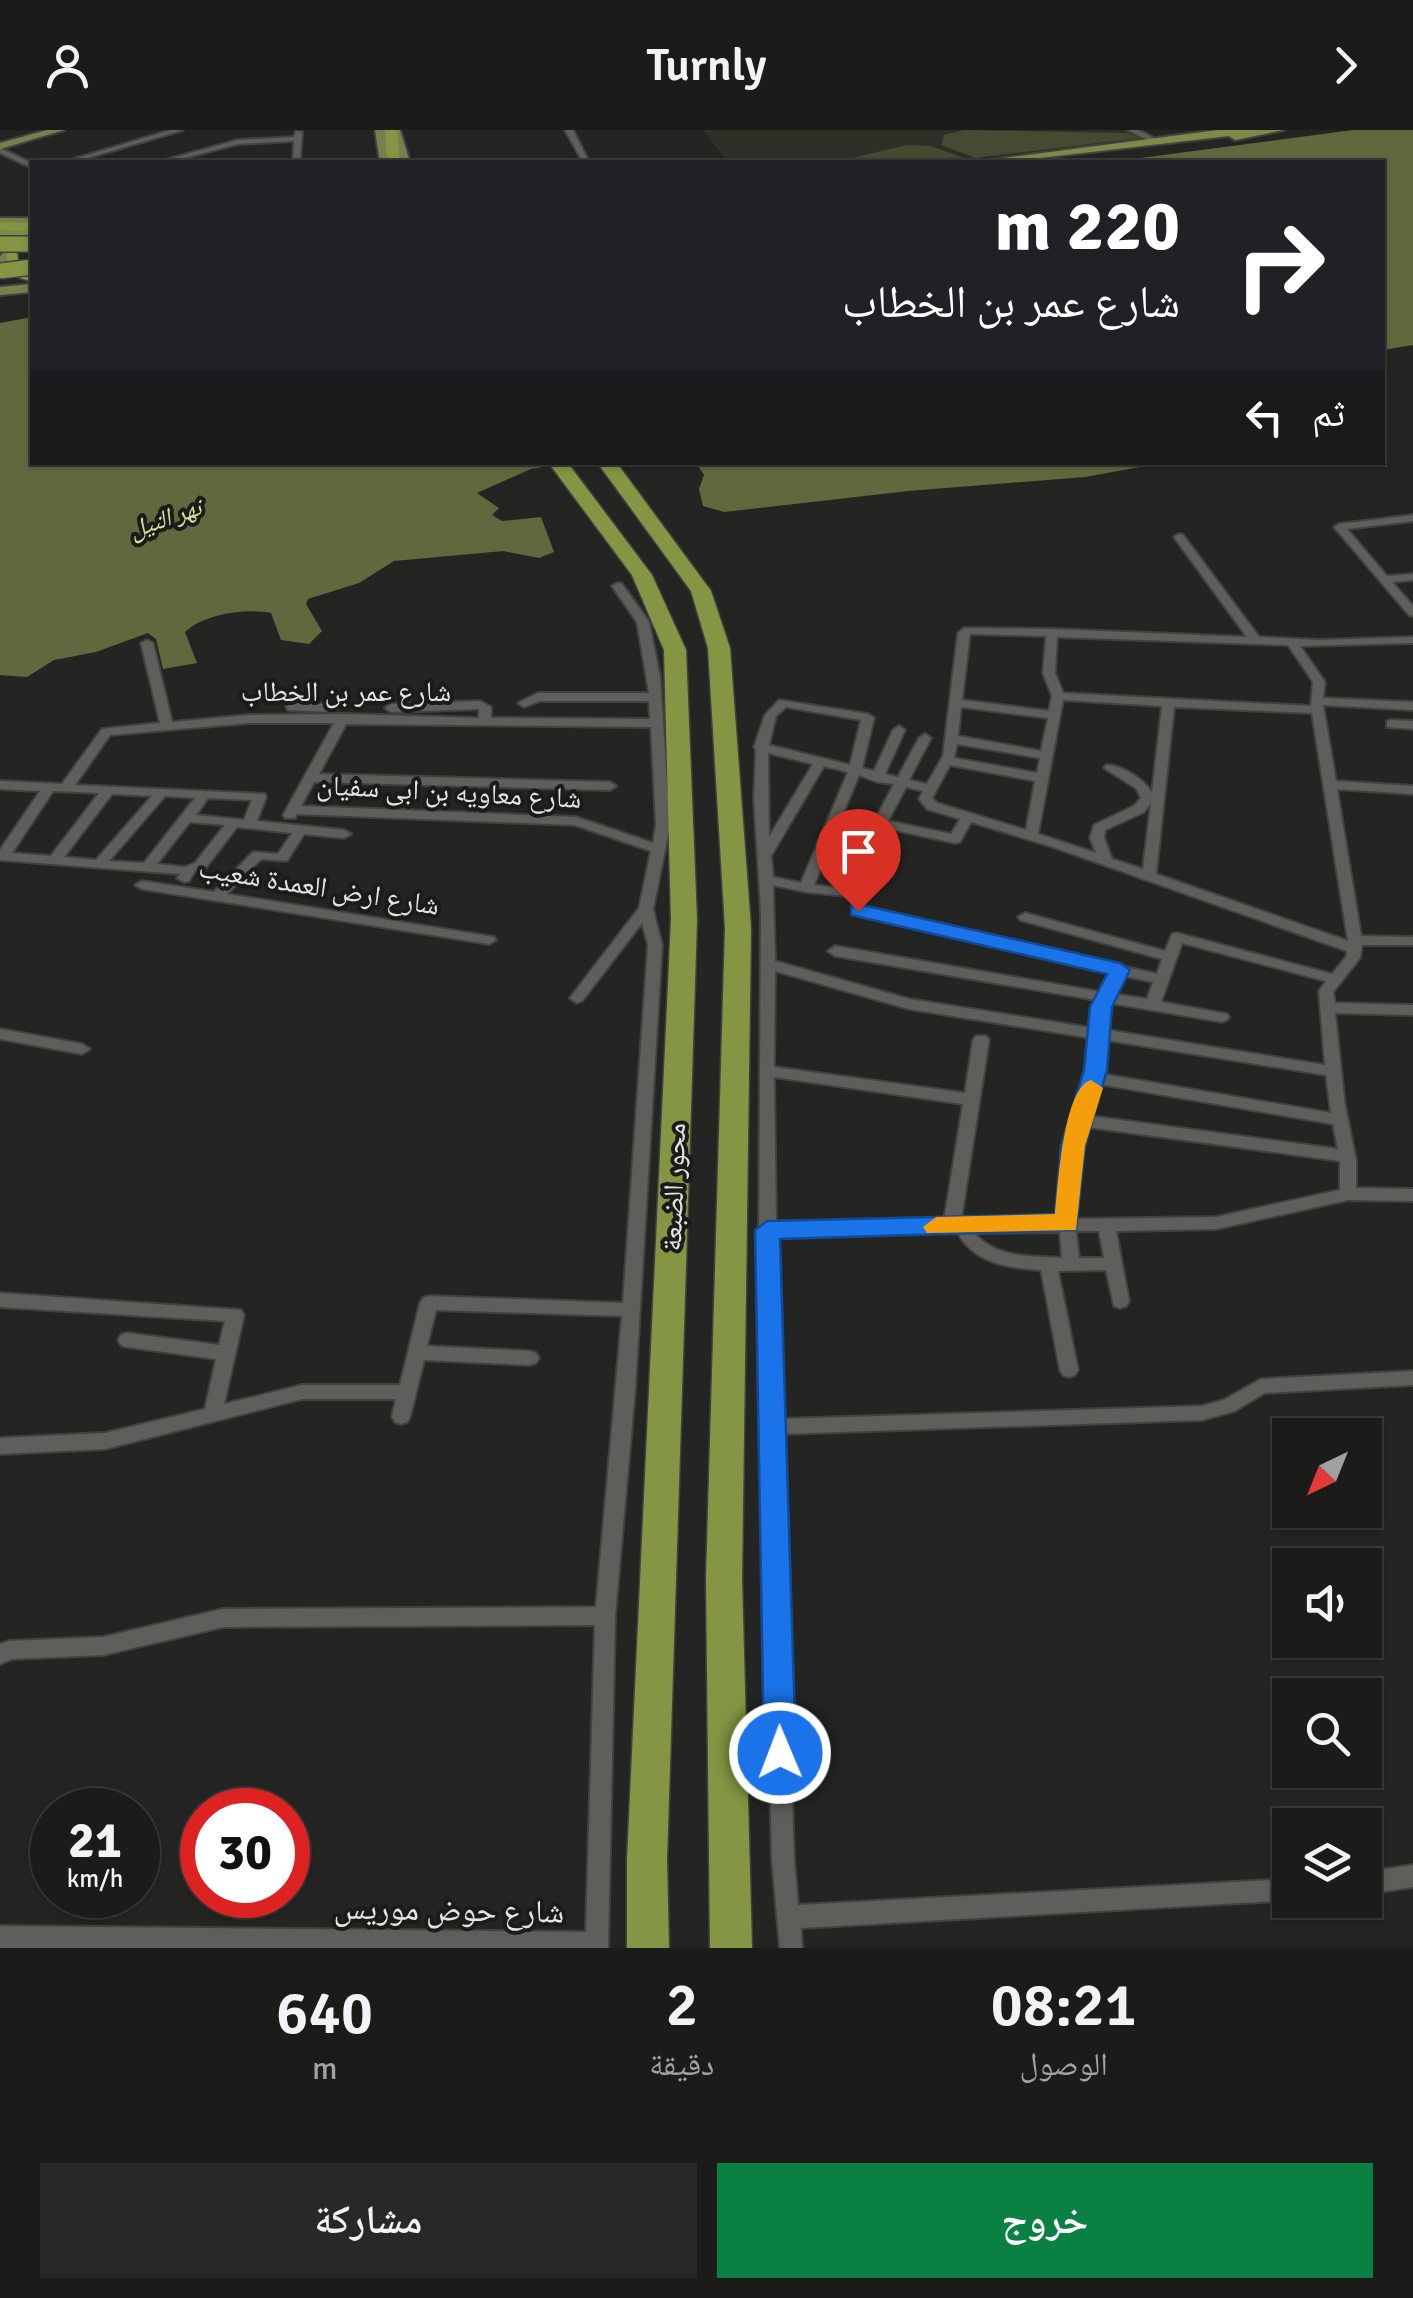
<!DOCTYPE html>
<html lang="ar">
<meta charset="utf-8">
<style>
:root{--surface:#1b1c1a;--page:#282927;--text:#f1f3f6;--muted:#a0a1a2;--line:#393a39;--accent:#0b8043}
body{margin:0;font-family:Signika,"Noto Naskh Arabic",sans-serif;background:var(--page);color:var(--text);direction:rtl;height:100vh;display:flex;flex-direction:column;font-size:38px;white-space:nowrap}
*{box-sizing:border-box;margin:0}
p{font-size:32px;color:var(--muted)}
.icon{flex:none;width:55px;height:55px;fill:none;stroke:currentColor;stroke-width:2;stroke-linecap:round;stroke-linejoin:round}
.map{position:relative;height:1818px;overflow:hidden;direction:ltr}
.drawer{display:flex;flex-direction:column;background:var(--surface);flex:1}
.drawer>*{flex:none}
.top-card{position:absolute;left:30px;top:30px;width:1355px;height:305px;border-radius:0px;box-shadow:0 2px 8px #0004,0 0 0 2px var(--line);direction:rtl;background:#202124;color:#fff;overflow:hidden}
.needle{width:65px;rotate:223deg}
.tools{position:absolute;left:1272px;top:1288px;display:grid;gap:20px}
.tools a{display:grid;place-items:center;width:110px;height:110px;border-radius:0px;background:var(--surface);box-shadow:0 2px 8px #0004,0 0 0 2px var(--line);font-size:50px}
.speed{position:absolute;left:30px;top:1658px;display:flex;gap:20px;font-size:50px;font-weight:700;text-align:center}
.speed>*{display:grid;place-content:center;width:130px;height:130px;border-radius:50%;background:var(--surface);box-shadow:0 2px 8px #0004,0 0 0 2px var(--line);line-height:1}
.speed small{font-size:25px;font-weight:400}
.speed .limit{border:15px solid #d22;background:#fff;color:#111}
.pin{position:absolute;display:grid;place-items:center;width:85px;height:85px;color:#fff;margin:-102px -42px;border-radius:50% 50% 50% 0;rotate:-45deg;box-shadow:0 0 10px #0007}
.pin .icon{rotate:45deg}
.me{position:absolute;width:110px;margin:-55px;rotate:359deg;stroke-linejoin:round;filter:drop-shadow(0 0 8px #0008)}
.turn{display:flex;align-items:center;gap:35px;height:210px;padding:0 40px;font-size:45px}
.turn .icon{width:130px;height:130px;stroke-width:2.5}
.turn b{display:block;font-size:70px;line-height:85px}
.then{display:flex;align-items:center;height:95px;padding:0 40px;background:#0003;gap:20px;font-size:38px}
.eta{display:flex;justify-content:space-evenly;align-items:center;height:170px;text-align:center}
.eta b{font-size:60px;font-weight:600;line-height:70px}
.primary-button{display:flex;gap:20px;margin-top:auto;padding:20px 40px}
.primary-button a{flex:1;height:115px;border-radius:0px;background:var(--accent);color:#fff;font-size:40px;font-weight:600;line-height:115px;text-align:center}
.primary-button a+a{background:var(--page);color:var(--text)}
header{display:flex;justify-content:space-between;align-items:center;height:130px;padding:0 40px;background:var(--surface);font-size:45px;font-weight:600}
.map>svg:first-child{display:block}
.built{fill:#2d3027}
.green{fill:#454b32}
.water{fill:#5f693d}
.lines{fill:none;stroke-linecap:round;stroke-linejoin:round}
.minor-casing{stroke:#414240;stroke-width:4}
.primary-casing{stroke:#414240;stroke-width:4}
.trunk-casing{stroke:#414240;stroke-width:4}
.motorway-casing{stroke:#414240;stroke-width:3}
.minor{fill:#5e5f5b;fill-rule:evenodd}
.primary{fill:#75804d;fill-rule:evenodd}
.trunk{fill:#7c8b48;fill-rule:evenodd}
.motorway{fill:#849643;fill-rule:evenodd}
.motorway-bridge-casing{stroke:#414240;stroke-width:18;stroke-linecap:butt}
.motorway-bridge{stroke:#849643;stroke-width:15}
.route{fill:#1a73e8;stroke:#114b97;stroke-width:2.5}
.slow{fill:#f59e0b}
.labels{text-anchor:middle;dominant-baseline:central;stroke-width:8;stroke-linejoin:round;paint-order:stroke}
.far-water-label{font-size:25px;font-style:italic;fill:#d1e49b;stroke:#1b1c19}
.street-label{font-size:28px;fill:#e4e5e3;stroke:#1b1c19}
.near-street-label{font-size:32px;fill:#e4e5e3;stroke:#1b1c19}
</style>
<header><svg class="icon" aria-label="forward" viewBox="0 0 24 24"><path d="M9 5l7 7-7 7"/></svg>Turnly<svg class="icon" aria-label="person" viewBox="0 0 24 24"><circle cx="12" cy="8" r="4"/><path d="M4 21q1-7 8-7t8 7"/></svg></header>
<div class="map">
<svg width="1413" height="1818" viewBox="0 0 1413 1818">
<rect width="100%" height="100%" fill="#242522"/>
<polygon class="built" points="703,0 1127,0 1145,8 947,32 728,32"/>
<g class="green">
<polygon points="964,0 1127,3 1139,8 976,28 941,15 944,5"/>
<polygon points="907,15 931,16 966,29 835,32"/>
</g>
<g class="water">
<polygon points="1353,0 1413,0 1413,215 1383,220 1382,32 1110,32"/>
<path d="M32 187V332L568 333 531 339 477 363 499 378 492 385 502 391 541 387 554 422 539 428 503 421 394 431 359 453 308 469 306 474 322 501 309 514 281 510 271 483C246 478 204 484 185 502L197 533 163 539 156 509 148 503 96 522 54 530 27 547 0 545V193Z"/>
<polygon points="696,333 1162,333 1085,347 908,361 724,382 703,376 699,359 704,345"/>
</g>
<g class="lines">
<g class="minor-casing">
<g id="minor">
<polygon points="171,0 183,0 74,32 64,32"/>
<polygon points="565,0 573,0 589,32 583,32"/>
<polygon points="1128,0 1138,0 1162,12 1155,14"/>
<polygon points="296,1 302,2 300,32 293,32 294,11 238,14 169,32 158,32 238,10 294,7"/>
<polygon points="0,18 32,33 32,38 0,23"/>
<polygon points="1413,385 1413,391 1347,399 1387,446 1413,444 1413,450 1392,452 1413,476 1413,486 1409,485 1334,397 1339,394"/>
<path d="M1179 404 1183 405 1259 507 1319 510 1413 507V513L1300 516 1325 552 1323 568 1413 572V580L1323 575 1336 651 1413 656V664L1337 659 1361 806 1413 807V815H1362L1360 828 1333 862 1335 873 1413 875V885L1335 883 1345 976 1356 1030V1058L1413 1059V1071L1348 1070 1216 1099 1116 1101 1129 1171 1126 1176 1120 1178 1114 1176 1106 1140 1058 1141 1078 1240 1075 1245 1069 1247 1063 1245 1060 1240 1041 1140C1009 1138 974 1133 958 1103L776 1106 780 1289 1202 1276 1224 1270 1261 1249 1413 1241V1255L1264 1263 1235 1281 1202 1290 781 1304 794 1730 798 1775 1290 1749V1770H1293L801 1798 802 1818H780L772 1730 761 1256 759 1100 761 783 754 668 756 620 754 617 765 585 779 570 868 584 874 588 862 638 874 641 893 600 899 596 905 600 885 644 898 647 919 608 925 604 931 608 909 650 927 654 943 626 958 503 964 498 1052 499 1247 507 1174 407ZM970 504 1046 506 1043 543 1052 566 1049 581 962 570ZM1057 507 1288 515 1313 552 1311 576 1063 563 1055 543ZM1063 570 1162 576 1152 663C1144 649 1122 635 1106 635L1104 638 1136 658 1141 668 1134 676 1094 695 1090 708 1096 723 1038 704ZM786 577 861 590 850 635 769 615 776 586ZM961 577 1048 588 1041 621 958 606ZM1174 577 1312 583 1348 811 1156 744ZM957 614 1040 628 1037 643 954 628ZM768 623 813 634 769 707ZM950 635 1035 651 1026 700 937 673 932 668ZM824 636 848 642 801 753 773 747 771 726ZM859 645 877 652 894 654 876 688 844 681ZM906 657 923 661 919 669 927 679 960 689 951 704 888 691ZM1151 673 1143 739 1112 729 1104 708 1105 700 1144 682ZM841 689 873 695 847 759 814 755ZM971 692 1053 717 1347 821 1346 827 1332 844 1177 803 1172 804 1165 821 1025 783 1018 787 1020 790 1162 829 1157 844 859 777 854 778 852 781 854 784 1111 843 1101 862 835 816 828 821 835 826 1096 870 1092 898 909 869 775 831 773 755 806 762 857 767 885 698 955 713 960 712ZM1182 813 1326 851 1319 861 1325 935 1107 900 1110 873 1222 892 1227 890 1229 887 1227 884 1161 872ZM775 841 909 879 1091 908 1088 940 1065 1016 1059 1089 961 1090 989 910 986 906H976L973 910 965 963 774 937ZM1124 846 1153 852 1147 869 1114 864ZM1106 910 1326 945 1331 983 1102 944ZM774 947 963 974 944 1091 776 1094ZM1099 954 1333 994 1338 1019 1090 986ZM1087 997 1340 1031V1060L1216 1087 1075 1089 1081 1016ZM1076 1101H1099L1104 1128H1079ZM1060 1102 1062 1128C1032 1126 997 1129 974 1103Z"/>
<path d="M618 453 622 454 649 492 660 547 670 695 653 779 662 815 635 1260 615 1486 608 1818H0V1796L586 1802 595 1495 223 1497 103 1525 12 1529 0 1534V1514L9 1511 103 1507 223 1479 596 1477 622 1186 436 1180 427 1216 530 1221 536 1223 539 1228 536 1233 530 1235 424 1230 410 1287 407 1292 401 1294 395 1292 392 1287 396 1269H302L105 1319 0 1324V1308L105 1303 205 1279 216 1229 127 1217 121 1215 118 1210 121 1205 127 1203 219 1215 225 1191 0 1177V1163L241 1180 244 1185 224 1274 302 1255H400L420 1173 423 1168 429 1166 623 1173 648 815 642 793 582 871 577 873 570 868 639 778 651 721 575 695 297 684 295 688H285L283 685 286 680 334 593H249L110 605 75 655 265 664 266 667 257 691 344 700 351 704 344 708 304 704 287 731 261 729 227 764 494 807 496 810 489 814 142 759 135 755 142 751 214 762 253 722 278 724 292 703 237 697 204 740 195 741 189 751 184 752 177 748 180 744 0 730V720L40 661 0 659V651L62 654 102 599 160 593 141 513 147 510 153 513 172 592 249 585 343 584 479 588V579L391 582 385 578 391 574 480 571 491 577V588L650 589 649 571H540L524 577 518 573 538 563H649L637 492 612 456ZM346 594 651 597 656 695 653 713 576 687 301 676 314 652 610 660 616 656 610 652 319 644ZM53 661 99 663 51 726 12 723ZM112 664 152 666 96 730 64 727ZM165 666 195 668 144 733 109 731ZM208 668 252 670 244 690 196 685ZM190 692 225 695 195 733 185 737 157 734Z"/>
<polygon points="292,573 333,574 339,578 333,582 288,580 286,577"/>
<polygon points="1391,590 1413,591 1413,599 1387,597 1387,591"/>
<polygon points="0,899 82,914 90,919 82,924 0,909"/>
<polygon points="1413,1735 1413,1757 1365,1764 1365,1742"/>
</g>
</g>
<g class="primary-casing">
<g id="primary">
<polygon points="47,0 64,0 0,19 0,13"/>
<polygon points="375,0 385,0 390,32 380,32"/>
<polygon points="390,0 400,0 410,32 400,32"/>
<polygon points="0,88 32,88 32,95 0,96"/>
<polygon points="23,105 32,109 0,136 0,126"/>
<polygon points="32,154 32,162 0,165 0,157"/>
</g>
</g>
<g class="trunk-casing">
<g id="trunk">
<polygon points="1218,0 1284,0 1235,10 1229,6 1005,32 973,32"/>
<polygon points="0,97 32,99 32,107 0,105"/>
</g>
</g>
<g class="motorway-casing">
<g id="motorway">
<polygon points="385,0 397,0 400,32 387,32"/>
<polygon points="0,92 32,93 32,101 0,100"/>
<polygon points="7,122 17,122 19,138 32,143 32,152 6,143"/>
<polygon points="548,332 567,332 652,445 686,520 697,790 667,1730 669,1818 627,1818 627,1730 671,790 664,520 632,445"/>
<polygon points="597,332 616,332 711,461 730,518 751,798 742,1449 752,1818 710,1818 706,1449 725,798 708,518 691,461"/>
</g>
</g>
<use href="#minor" class="minor"/>
<use href="#primary" class="primary"/>
<use href="#trunk" class="trunk"/>
<use href="#motorway" class="motorway"/>
<g class="motorway-bridge-casing">
<g id="motorway-bridge">
<polyline points="0,114 32,114"/>
<polyline points="0,141 32,137"/>
</g>
</g>
<use href="#motorway-bridge" class="motorway-bridge"/>
</g>
<polygon class="route" points="858,774 1120,833 1130,840 1112,877 1107,940 1085,1016 1076,1100 780,1109 796,1623 791,1634 780,1638 769,1634 764,1623 755,1100 767,1091 1055,1084 1061,1016 1084,940 1090,877 1107,844 851,785 851,776"/>
<path class="slow" d="M1091 950 1103 958 1085 1016 1076 1100 927 1103 923 1097 936 1087 1055 1084C1058 1057 1063 958 1091 950Z"/>
<g class="labels">
<g class="far-water-label">
<text transform="translate(165 388) rotate(-19)">نهر النيل</text>
</g>
<g class="street-label">
<text x="346" y="562">شارع عمر بن الخطاب</text>
<text transform="translate(449 662) rotate(3)">شارع معاويه بن ابى سفيان</text>
<text transform="translate(319 757) rotate(9)">شارع ارض العمدة شعيب</text>
<text transform="translate(674 1057) rotate(-88)">محور الضبعة</text>
</g>
<g class="near-street-label">
<text transform="translate(449 1780) rotate(1)">شارع حوض موريس</text>
</g>
</g>
</svg>
<div class="tools">
<a><svg class="needle" viewBox="-14 -14 28 28"><path d="M0-13l5 13h-10z" fill="#e53935"/><path d="M0 13l5-13h-10z" fill="#a0a1a2"/></svg></a>
<a><svg class="icon" aria-label="sound" viewBox="0 0 24 24"><path d="M4 9h4l5-4v14l-5-4H4zM17 9q2 3 0 6"/></svg></a>
<a><svg class="icon" aria-label="search" viewBox="0 0 24 24"><circle cx="10" cy="10" r="6"/><path d="M15 15l6 6"/></svg></a>
<a><svg class="icon" aria-label="layers" viewBox="0 0 24 24"><path d="M12 4l9 5-9 5-9-5zM3 14l9 5 9-5"/></svg></a>
</div>
<div class="speed"><div>21<small>km/h</small></div><div class="limit">30</div></div>
<div class="pin" style="left:858px;top:781px;background:#d93025"><svg class="icon" aria-label="arrive" viewBox="0 0 24 24"><path d="M6 21V4h12l-3 4 3 4H6"/></svg></div>
<svg class="me" style="left:780px;top:1623px" viewBox="-20 -20 40 40"><circle r="17" fill="#1a73e8" stroke="#fff" stroke-width="3"/><path d="M0-11L8 9 0 5-8 9z" fill="#fff"/></svg>
<div class="top-card">
<div class="turn"><svg class="icon" aria-label="right" viewBox="0 0 24 24"><path d="M7 20v-9h11M14 6l5 5-5 5"/></svg><div><b>220 m</b>شارع عمر بن الخطاب</div></div>
<div class="then">ثم<svg class="icon" aria-label="left" viewBox="0 0 24 24"><path d="M17 20v-9H6M10 6l-5 5 5 5"/></svg></div>
</div>
</div>
<section class="drawer">
<div class="eta">
<div><b>08:21</b><p>الوصول</p></div>
<div><b>2</b><p>دقيقة</p></div>
<div><b>640</b><p>m</p></div>
</div>
<div class="primary-button"><a>خروج</a><a>مشاركة</a></div>
</section>
